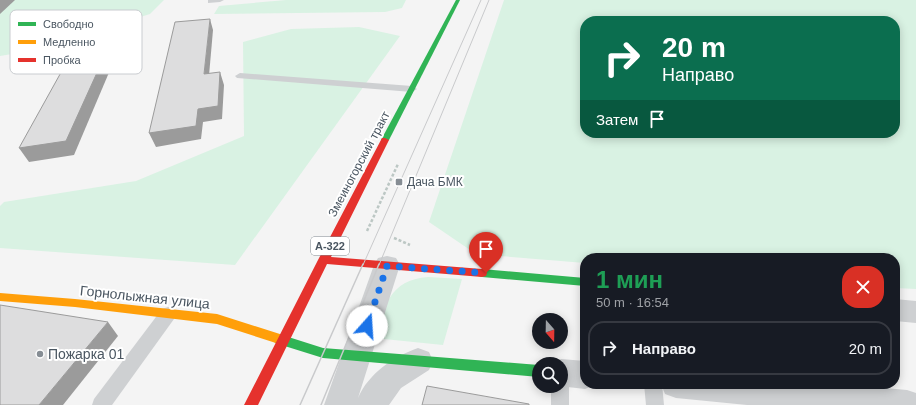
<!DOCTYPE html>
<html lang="ru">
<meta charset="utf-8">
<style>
:root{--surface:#171b24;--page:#20242c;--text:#f1f3f6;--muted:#9ea1a6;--line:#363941}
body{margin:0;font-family:Helvetica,sans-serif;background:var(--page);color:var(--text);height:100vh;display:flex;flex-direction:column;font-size:15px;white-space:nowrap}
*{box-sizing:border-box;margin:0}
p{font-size:13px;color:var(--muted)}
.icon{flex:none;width:22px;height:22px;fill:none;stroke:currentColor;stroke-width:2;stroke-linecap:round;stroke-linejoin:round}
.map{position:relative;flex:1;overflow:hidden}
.drawer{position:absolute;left:580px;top:253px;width:320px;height:136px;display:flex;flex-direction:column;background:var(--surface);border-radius:16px;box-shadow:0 2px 10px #0003}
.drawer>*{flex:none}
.top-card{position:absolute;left:580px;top:16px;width:320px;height:122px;border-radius:16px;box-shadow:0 2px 10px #0003;background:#0b6e4f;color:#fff;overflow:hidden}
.needle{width:26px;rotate:160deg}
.tools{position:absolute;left:532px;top:313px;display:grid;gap:8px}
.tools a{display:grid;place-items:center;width:36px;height:36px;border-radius:50%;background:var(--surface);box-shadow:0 2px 10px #0003;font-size:20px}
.pin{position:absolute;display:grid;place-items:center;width:34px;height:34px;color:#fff;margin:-41px -17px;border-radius:50% 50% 50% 0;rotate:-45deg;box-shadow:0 0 4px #0007}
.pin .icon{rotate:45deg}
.me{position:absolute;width:44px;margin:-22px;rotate:19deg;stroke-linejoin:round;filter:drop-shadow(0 0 3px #0008)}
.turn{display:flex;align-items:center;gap:14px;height:84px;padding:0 16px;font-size:18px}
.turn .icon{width:52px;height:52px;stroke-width:2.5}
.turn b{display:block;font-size:28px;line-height:34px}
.then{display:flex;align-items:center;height:38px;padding:0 16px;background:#0003;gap:8px;font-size:15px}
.round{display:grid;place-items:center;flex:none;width:42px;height:42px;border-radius:16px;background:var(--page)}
.summary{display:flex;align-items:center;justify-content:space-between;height:68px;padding:0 16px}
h1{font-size:24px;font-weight:700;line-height:30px;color:#1e9e55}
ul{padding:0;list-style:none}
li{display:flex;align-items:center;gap:12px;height:54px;margin:0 8px 6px;padding:0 8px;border:2px solid var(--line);border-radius:16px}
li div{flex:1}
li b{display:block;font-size:15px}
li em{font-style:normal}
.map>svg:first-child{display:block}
.green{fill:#d9f2e3;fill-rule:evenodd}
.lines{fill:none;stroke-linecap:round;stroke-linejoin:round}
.path{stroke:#bcc7c4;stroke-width:2.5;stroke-dasharray:3 2;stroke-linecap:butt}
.lane{fill:#ced0d2;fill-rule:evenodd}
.street{fill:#ced0d2;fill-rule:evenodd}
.fast{fill:#30b455;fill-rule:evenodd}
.slow{fill:#ff9f0a;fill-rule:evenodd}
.jam{fill:#e5322d;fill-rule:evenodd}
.tram-far1{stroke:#c9cacc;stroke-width:1}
.tram{stroke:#c9cacc;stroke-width:1.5}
.shaded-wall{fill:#9b9b9b}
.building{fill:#ddddde;stroke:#9b9b9b}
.route{stroke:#1a73e8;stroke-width:7;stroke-dasharray:0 12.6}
.poi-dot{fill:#868d94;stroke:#fff;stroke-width:1.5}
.labels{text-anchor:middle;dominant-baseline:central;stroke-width:4;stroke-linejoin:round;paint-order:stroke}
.shield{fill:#fff;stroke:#808990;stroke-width:1}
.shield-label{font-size:11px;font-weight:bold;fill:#4a5661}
.street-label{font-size:12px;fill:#4a5661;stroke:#fff}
.poi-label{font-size:12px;fill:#4a5661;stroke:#fff;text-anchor:start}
.near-street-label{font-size:14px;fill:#4a5661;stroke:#fff}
.near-poi-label{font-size:14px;fill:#4a5661;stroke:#fff;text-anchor:start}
.key{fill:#fff;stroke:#c9ccd0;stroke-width:1}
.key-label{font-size:11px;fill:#4a5661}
</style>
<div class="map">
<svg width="916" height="405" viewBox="0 0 916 405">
<rect width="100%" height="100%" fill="#f4f4f4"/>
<g class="green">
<polygon points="0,0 164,0 150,14 30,51 0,56"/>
<polygon points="286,0 406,0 402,8 385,12 214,14 219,6"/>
<path d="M504 0H916V289L895 288V258H585V263L476 254 429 222ZM585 21H895V133H585Z"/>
<polygon points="359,27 400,36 235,265 0,248 0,206 4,202 136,181 244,136 243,42 291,29"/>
<path d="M428 277 462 279 443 345 374 338C385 306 389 280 428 277Z"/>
</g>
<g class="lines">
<g class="path">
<polyline points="367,231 398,164"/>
<polyline points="394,238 410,245"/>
</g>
<g class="lane">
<polygon points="208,0 224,0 220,2 208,3"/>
<polygon points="240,73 412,86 417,89 412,92 237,78 235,76"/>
<polygon points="168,307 174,309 176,314 174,319 112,405 92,405 94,399 162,309"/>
<polygon points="561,378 566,380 569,386 569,405 551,405 551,386 561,386"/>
<polygon points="644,384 662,384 664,405 646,405"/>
</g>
<g class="street">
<path d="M387 256 396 258 400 265 358 398C369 373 393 357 418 348L429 352 433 361 429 370 401 388 389 405H324L374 265 378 258Z"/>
<polygon points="895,299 916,301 916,323 895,321"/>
<polygon points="561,359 585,361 585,384 596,385 585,389 559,386 561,386 561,364 550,364"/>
<polygon points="661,384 840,384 907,390 916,393 916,405 747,405 676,398 665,394"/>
</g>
<g class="fast">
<polygon points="456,0 460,0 389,140 385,142 382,142 381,140"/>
<polygon points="482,269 585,278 585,286 482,277 478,276 477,273 478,270"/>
<polygon points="279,334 323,348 539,365 539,377 323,358 275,343 273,339 275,335"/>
</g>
<polygon class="slow" points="0,293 75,299 217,314 283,335 285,339 283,343 279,344 217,324 75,307 0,301"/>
<polygon class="jam" points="382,138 385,138 389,140 331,257 482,269 486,270 487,273 486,276 482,277 327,264 258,405 244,405 318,260"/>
<g class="tram-far1">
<polyline points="363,265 481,0"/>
<polyline points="379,265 489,0"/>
</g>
<g class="tram">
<polyline points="300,405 363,264"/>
<polyline points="321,405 379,264"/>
</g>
</g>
<g class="shaded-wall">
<polygon points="0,0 15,0 0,14"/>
<polygon points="210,19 213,30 208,87 204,74"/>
<polygon points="110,44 116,56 74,155 29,162 19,148"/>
<polygon points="220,72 224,85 222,119 203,122 201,139 156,147 149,133 198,109"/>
<polygon points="108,322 118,336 63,405 39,405"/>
</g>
<g class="building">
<polygon points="210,19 204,74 220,72 218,106 198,109 196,126 149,133 175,22"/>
<polygon points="110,44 66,141 19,148 74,49"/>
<polygon points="0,305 108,322 39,405 0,405"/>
<polygon points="427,386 529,404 529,405 422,405"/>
</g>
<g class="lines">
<polyline class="route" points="367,326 387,266 486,273"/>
</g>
<g class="poi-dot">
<rect x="395" y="178" width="8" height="8" rx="2"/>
<circle cx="40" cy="354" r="4"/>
</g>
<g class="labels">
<rect class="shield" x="311" y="237" width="38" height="18" rx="3"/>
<g class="shield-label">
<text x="330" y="246">А-322</text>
</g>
<g class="street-label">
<text transform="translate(359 164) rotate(-62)">Змеиногорский тракт</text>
</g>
<g class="poi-label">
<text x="407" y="182">Дача БМК</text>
</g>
<g class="near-street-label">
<text transform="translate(145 297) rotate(6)">Горнолыжная улица</text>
</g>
<g class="near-poi-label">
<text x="48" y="354">Пожарка 01</text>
</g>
</g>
<rect x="10" y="10" width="132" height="64" rx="6" class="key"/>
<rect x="18" y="22" width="18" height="4" fill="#30b455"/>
<rect x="18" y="40" width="18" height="4" fill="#ff9f0a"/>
<rect x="18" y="58" width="18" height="4" fill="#e5322d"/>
<g class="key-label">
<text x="43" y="28">Свободно</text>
<text x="43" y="46">Медленно</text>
<text x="43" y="64">Пробка</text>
</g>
</svg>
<div class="tools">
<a><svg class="needle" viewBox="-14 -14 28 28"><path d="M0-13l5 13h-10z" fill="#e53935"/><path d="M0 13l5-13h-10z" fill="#9ea1a6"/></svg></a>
<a><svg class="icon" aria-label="search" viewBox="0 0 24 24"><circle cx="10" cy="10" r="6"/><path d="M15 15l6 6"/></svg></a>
</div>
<div class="pin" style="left:486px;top:273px;background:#d93025"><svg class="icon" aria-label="arrive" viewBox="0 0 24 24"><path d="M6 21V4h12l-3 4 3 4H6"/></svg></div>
<svg class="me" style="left:367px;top:326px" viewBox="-20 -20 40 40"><circle r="19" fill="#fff"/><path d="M0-13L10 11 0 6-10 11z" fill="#1a73e8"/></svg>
<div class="top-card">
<div class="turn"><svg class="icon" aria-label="right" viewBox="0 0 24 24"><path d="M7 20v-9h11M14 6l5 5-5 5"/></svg><div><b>20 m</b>Направо</div></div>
<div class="then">Затем<svg class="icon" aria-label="arrive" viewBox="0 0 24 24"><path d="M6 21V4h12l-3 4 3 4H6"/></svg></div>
</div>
<section class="drawer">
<div class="summary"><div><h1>1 мин</h1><p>50 m · 16:54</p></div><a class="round" style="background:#d93025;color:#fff"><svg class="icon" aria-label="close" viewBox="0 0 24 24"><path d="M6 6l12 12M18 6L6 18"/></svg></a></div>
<ul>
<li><svg class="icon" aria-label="right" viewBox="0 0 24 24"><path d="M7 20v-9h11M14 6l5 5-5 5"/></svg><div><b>Направо</b></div><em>20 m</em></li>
</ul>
</section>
</div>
